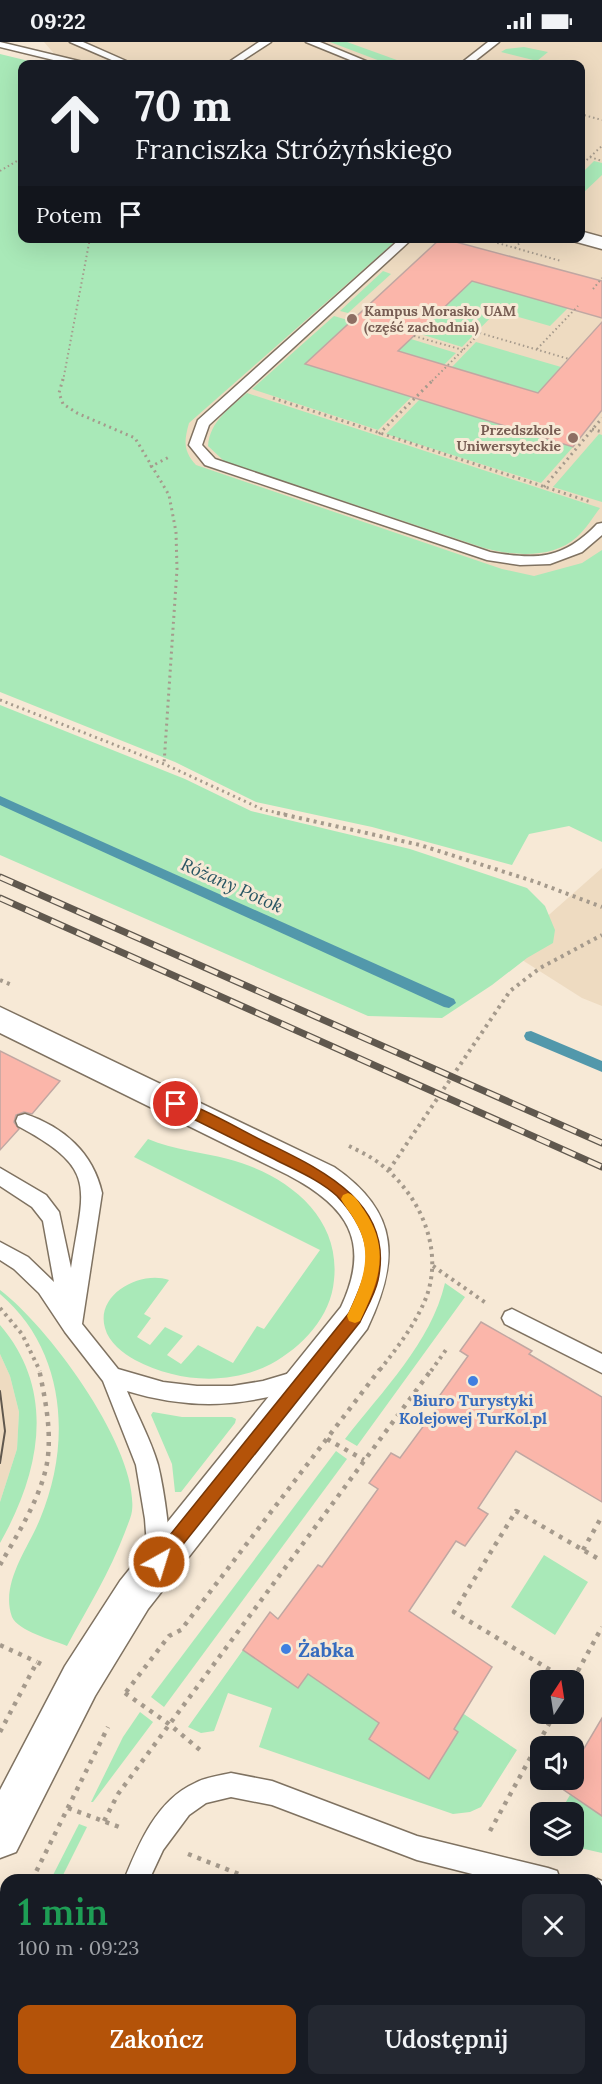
<!DOCTYPE html>
<html lang="pl">
<meta charset="utf-8">
<style>
:root{--surface:#171b24;--page:#242831;--text:#f1f3f6;--muted:#9ea1a6;--accent:#b45309}
body{margin:0;font-family:Lora,serif;background:var(--page);color:var(--text);height:100vh;display:flex;flex-direction:column;font-size:22px;white-space:nowrap}
*{box-sizing:border-box;margin:0}
p{font-size:20px;color:var(--muted)}
.icon{flex:none;width:33px;height:33px;fill:none;stroke:currentColor;stroke-width:2;stroke-linecap:round;stroke-linejoin:round}
.map{position:relative;flex:1;overflow:hidden}
.drawer{position:absolute;left:0px;top:1832px;width:603px;height:212px;display:flex;flex-direction:column;background:var(--surface);border-radius:18px 18px 0 0;box-shadow:0 6px 24px #0002}
.drawer>*{flex:none}
.top-card{position:absolute;left:18px;top:18px;width:567px;height:183px;border-radius:12px;box-shadow:0 6px 24px #0002;background:#171b24;color:var(--text);overflow:hidden}
.needle{width:39px;rotate:12deg}
.tools{position:absolute;left:530px;top:1628px;display:grid;gap:12px}
.tools a{display:grid;place-items:center;width:54px;height:54px;border-radius:12px;background:var(--surface);box-shadow:0 6px 24px #0002;font-size:30px}
.pin{position:absolute;display:grid;place-items:center;width:51px;height:51px;color:#fff;margin:-26px;border:3px solid #fff;border-radius:50%;box-shadow:0 2px 6px #0007}
.me{position:absolute;width:66px;margin:-33px;rotate:39deg;stroke-linejoin:round;filter:drop-shadow(0 0 4px #0008)}
.turn{display:flex;align-items:center;gap:21px;height:126px;padding:0 18px;font-size:27px}
.turn .icon{width:78px;height:78px;stroke-width:2.5}
.turn b{display:block;font-size:42px;line-height:51px}
.then{display:flex;align-items:center;height:57px;padding:0 18px;background:#0003;gap:12px;font-size:22px}
.round{display:grid;place-items:center;flex:none;width:63px;height:63px;border-radius:12px;background:var(--page)}
.headline{display:flex;align-items:center;justify-content:space-between;height:102px;padding:0 18px}
h1{font-size:36px;font-weight:600;line-height:45px;color:#1e9e55}
.cta{display:flex;gap:12px;margin-top:auto;padding:12px 18px}
.cta a{flex:1;height:69px;border-radius:12px;background:var(--accent);color:#fff;font-size:24px;font-weight:600;line-height:69px;text-align:center}
.cta a+a{background:var(--page);color:var(--text)}
.status{display:flex;justify-content:space-between;align-items:center;height:42px;padding:0 30px;background:var(--surface);direction:ltr}
.status svg{height:16px;fill:currentColor}
.map>svg:first-child{display:block}
.built{fill:#eedbc1}
.green{fill:#a9e9b8}
.lines{fill:none;stroke-linecap:round;stroke-linejoin:round}
.stream{fill:#5298ab;fill-rule:evenodd}
.building{fill:#fbb6aa;stroke:#c0a7a2;stroke-width:1.5}
.service-casing{stroke:#7f7261;stroke-width:3}
.minor-casing{stroke:#7f7261;stroke-width:3}
.tertiary-casing{stroke:#7f7261;stroke-width:3}
.path-far3{stroke:#a59a8c;stroke-width:2;stroke-dasharray:1.5 3;stroke-linecap:butt}
.path-far2{stroke:#a59a8c;stroke-width:3;stroke-dasharray:2 4;stroke-linecap:butt}
.path-far1{stroke:#a59a8c;stroke-width:4;stroke-dasharray:3 4.5;stroke-linecap:butt}
.path{stroke:#a59a8c;stroke-width:4.5;stroke-dasharray:4 6;stroke-linecap:butt}
.service{fill:#fff;fill-rule:evenodd}
.minor{fill:#fff;fill-rule:evenodd}
.tertiary{fill:#fff;fill-rule:evenodd}
.tram{stroke:#60584e;stroke-width:2}
.rail-casing{stroke:#60584e;stroke-width:7}
.rail{stroke:#f7e9d6;stroke-width:4.5;stroke-dasharray:14;stroke-linecap:butt}
.route{fill:#b45309;stroke:#753606;stroke-width:1.5}
.slow{fill:#f59e0b}
.education-dot{fill:#8d6e63;stroke:#f7e9d6;stroke-width:2}
.shop-dot{fill:#3f7fe0;stroke:#f7e9d6;stroke-width:2}
.labels{text-anchor:middle;dominant-baseline:central;stroke-width:6;stroke-linejoin:round;paint-order:stroke}
.far-education-label{font-size:14px;font-weight:bold;fill:#785e54;stroke:#f7e9d6;text-anchor:start}
.shop-label{font-size:16px;font-weight:bold;fill:#366cbe;stroke:#f7e9d6}
.water-label{font-size:18px;font-style:italic;fill:#295663;stroke:#f7e9d6}
.near-shop-label{font-size:20px;font-weight:bold;fill:#366cbe;stroke:#f7e9d6;text-anchor:start}
</style>
<div class="status"><b>09:22</b><svg viewBox="0 0 49 12"><path d="M0 12V9h3v3zM5 12V6h3v6zM10 12V3h3v9zM15 12V0h3v12zM26 1h20v11H26zM47 4h2v5h-2z"/></svg></div>
<div class="map">
<svg width="602" height="2042" viewBox="0 0 602 2042">
<rect width="100%" height="100%" fill="#f7e9d6"/>
<g class="built">
<polygon points="44,0 602,0 602,568 0,357 205,197 580,196 580,22 63,22"/>
<polygon points="602,826 602,964 582,956 508,909"/>
<polygon points="0,1312 10,1334 19,1370 17,1407 0,1460"/>
</g>
<g class="green">
<polygon points="330,0 347,0 408,22 388,22"/>
<polygon points="524,5 548,10 537,19 501,10 506,7"/>
<path d="M0 12 41 22H22V196L398 197 189 381C184 399 183 409 196 423L502 527 534 534 582 521 602 508V800L569 784 529 792 512 823 372 785 256 760 175 720 0 650Z"/>
<polygon points="594,119 602,121 602,133 581,153 581,132"/>
<polygon points="383,229 391,232 348,271 340,269"/>
<polygon points="472,239 571,263 550,284 497,269 462,305 417,291"/>
<polygon points="334,274 351,279 306,322 364,340 411,297 456,311 378,388 252,347"/>
<polygon points="476,300 561,325 538,351 452,325"/>
<path d="M247 351 600 466C593 475 586 487 577 495 553 517 513 514 484 506L224 419 208 404C210 379 229 367 247 351Z"/>
<polygon points="420,357 573,405 541,441 386,392"/>
<polygon points="599,392 602,393 602,460 553,445"/>
<polygon points="0,663 185,737 251,769 410,807 527,846 545,864 555,888 553,901 527,916 492,943 442,976 368,974 0,813"/>
<path d="M148 1097C174 1108 201 1110 228 1117 285 1132 341 1173 334 1238 331 1275 302 1305 271 1322 228 1344 177 1340 135 1318 123 1311 109 1301 105 1286 95 1252 141 1228 169 1238L144 1272 151 1276 137 1295 150 1303 165 1285 183 1294 167 1313 181 1322 198 1303 233 1321 257 1284 264 1287 320 1208 134 1115Z"/>
<path d="M445 1241 465 1255 357 1404 345 1397C382 1349 431 1301 445 1241Z"/>
<path d="M0 1248C48 1284 139 1407 132 1469 131 1476 127 1484 125 1490 110 1530 87 1567 67 1604 53 1598 18 1589 12 1575 0 1541 28 1507 40 1477 72 1401 66 1308 0 1252Z"/>
<path d="M0 1283C57 1349 40 1431 0 1501V1460L17 1407 19 1370 10 1334 0 1312Z"/>
<polygon points="153,1370 182,1375 232,1375 236,1377 235,1381 181,1450 175,1450 172,1422 151,1373"/>
<polygon points="336,1409 347,1417 164,1665 151,1655"/>
<polygon points="544,1513 588,1540 555,1593 511,1565"/>
<polygon points="243,1608 298,1646 308,1632 379,1681 429,1736 458,1690 445,1681 455,1666 517,1708 481,1765 470,1770 453,1772 259,1705 272,1666 228,1651 214,1689 201,1691 188,1685"/>
<polygon points="140,1670 153,1680 93,1760 91,1760 123,1695"/>
<polygon points="570,1753 596,1770 602,1763 602,1811 567,1803 573,1803 573,1770 560,1770"/>
<polygon points="79,1782 87,1785 61,1837 51,1837"/>
</g>
<g class="lines">
<g class="stream">
<polygon points="0,754 454,957 456,961 449,966 444,965 0,763"/>
<polygon points="531,989 602,1019 602,1030 526,998 524,994 526,990"/>
</g>
</g>
<g class="building">
<polygon points="441,196 602,239 602,276 472,239 398,309 538,351 602,280 602,368 573,405 305,322"/>
<polygon points="0,1009 60,1039 32,1072 24,1070 16,1073 14,1080 19,1087 0,1108"/>
<polygon points="481,1280 532,1309 529,1312 602,1355 602,1460 516,1409 478,1466 488,1472 465,1504 456,1499 409,1569 492,1625 454,1687 458,1690 429,1737 369,1697 379,1681 308,1632 298,1646 243,1608 270,1570 278,1577 318,1523 322,1525 378,1447 369,1441 391,1411 400,1416 439,1363 435,1360 468,1314 460,1309"/>
<polygon points="602,1676 602,1774 561,1746 566,1737 573,1737 573,1725"/>
</g>
<g class="lines">
<g class="service-casing">
<g id="service">
<polygon points="0,0 83,20 85,22 70,22 0,5"/>
<polygon points="70,0 83,0 133,22 121,22"/>
<polygon points="259,0 271,0 237,22 226,22"/>
<polygon points="306,0 320,0 373,22 360,22"/>
<polygon points="488,0 499,0 471,22 460,22"/>
<path d="M401 196H413L209 383 202 403 215 417 490 510C536 518 563 518 597 482L602 481V493L582 510 550 522 520 523 487 518 205 423 189 403 198 378Z"/>
<path d="M25 1072C64 1085 93 1111 102 1151L82 1282 118 1327 163 1340 197 1344H232L263 1339 300 1328 307 1331 310 1337 307 1343C246 1366 189 1368 127 1349 137 1373 151 1398 158 1423 163 1443 174 1508 167 1525L159 1528 151 1525 148 1518 145 1477 136 1423 103 1339 65 1290 39 1251 14 1227 0 1218V1200L28 1215 54 1240 43 1179 32 1165 0 1144V1126L46 1153 59 1170 71 1226C83 1145 100 1128 18 1084L16 1079 18 1074Z"/>
<polygon points="512,1267 602,1312 602,1331 505,1282 502,1276 505,1270"/>
<path d="M231 1731 272 1739 417 1794 548 1826 557 1829 560 1838H496L417 1818 272 1763 231 1755 206 1761 189 1773 163 1808 149 1838H124C139 1801 157 1758 195 1741 206 1735 219 1734 231 1731Z"/>
<polygon points="597,1837 602,1839 602,1863 597,1861 597,1838 595,1838"/>
<polygon points="30,2037 57,2037 55,2042 28,2042"/>
<polygon points="332,2037 358,2037 357,2042 331,2042"/>
</g>
</g>
<g class="minor-casing">
<polygon id="minor" points="580,189 602,195 602,207 573,199 571,196 580,196"/>
</g>
<g class="tertiary-casing">
<path id="tertiary" d="M0 965 334 1125C401 1171 399 1220 367 1287L148 1567 95 1654 16 1810 0 1816V1748L65 1624 120 1539 341 1265C372 1199 347 1164 288 1133L0 991Z"/>
</g>
<g class="path-far3">
<polyline points="580,72 602,78"/>
<polyline points="590,115 602,119"/>
<polyline points="580,124 602,104"/>
<polyline points="0,129 22,116"/>
<polyline points="480,196 561,219"/>
<polyline points="515,206 524,196"/>
<polyline points="593,247 602,236"/>
<polyline points="414,294 463,308"/>
<polyline points="537,307 578,264"/>
<polyline points="63,339 90,196"/>
<polyline points="432,339 480,291 569,317"/>
</g>
<g class="path-far2">
<polyline points="63,337 59,351 63,362 77,371 135,396 169,453 176,490 177,527 164,722"/>
<polyline points="273,356 591,460"/>
<polyline points="592,387 602,390"/>
<polyline points="379,392 434,337"/>
<polyline points="150,425 171,414"/>
<polyline points="544,445 602,376"/>
<polyline points="0,658 164,722 264,768 285,772"/>
</g>
<g class="path-far1">
<polyline points="277,771 420,803 536,840 602,865"/>
<polyline points="0,938 12,943"/>
<path d="M349 1104C361 1110 374 1116 384 1125 421 1156 444 1208 426 1256 415 1283 397 1306 379 1329"/>
<polyline points="389,1128 510,949 540,926 602,893"/>
<polyline points="433,1224 486,1261"/>
<polyline points="0,1266 22,1292 40,1329"/>
<polyline points="431,1329 448,1305"/>
</g>
<g class="path">
<polyline points="327,1397 364,1418"/>
<polyline points="583,1508 602,1474"/>
<path d="M0 1523C18 1491 44 1451 48 1414 51 1385 45 1356 39 1327"/>
<polyline points="0,1603 37,1620"/>
<polyline points="567,1638 454,1570 516,1469 602,1519"/>
<polyline points="573,1638 602,1585"/>
<polyline points="126,1650 169,1594 181,1588 380,1327"/>
<polyline points="125,1651 169,1682 200,1708"/>
<polyline points="0,1690 37,1620 41,1622"/>
<polyline points="68,1766 122,1786"/>
<polyline points="104,1779 118,1752 432,1327"/>
<polyline points="490,1789 555,1671"/>
<polyline points="188,1812 254,1838"/>
<polyline points="32,1838 108,1685"/>
<polyline points="597,1887 602,1888"/>
<polyline points="0,1902 6,1890"/>
</g>
<use href="#service" class="service"/>
<use href="#minor" class="minor"/>
<use href="#tertiary" class="tertiary"/>
<polyline class="tram" points="0,1349 5,1389 0,1421"/>
<g class="rail-casing">
<g id="rail">
<polyline points="0,835 602,1101"/>
<polyline points="0,856 602,1125"/>
</g>
</g>
<use href="#rail" class="rail"/>
</g>
<path class="route" d="M176 1057C206 1067 235 1085 263 1099 320 1127 395 1160 378 1238 375 1252 366 1267 360 1280L165 1525 159 1528 153 1525 151 1520 153 1514 349 1271C359 1249 371 1226 365 1201 361 1184 349 1167 337 1154 320 1138 295 1128 274 1117 239 1100 205 1083 171 1066L169 1062Z"/>
<path class="slow" d="M348 1151C356 1154 359 1161 364 1168 391 1208 379 1239 360 1279L355 1281 349 1279 347 1274C361 1244 375 1213 356 1181 352 1172 345 1165 341 1157L343 1153Z"/>
<g class="education-dot">
<circle cx="352" cy="277" r="6"/>
<circle cx="573" cy="396" r="6"/>
</g>
<g class="shop-dot">
<circle cx="473" cy="1339" r="6"/>
<circle cx="286" cy="1607" r="6"/>
</g>
<g class="labels">
<g class="far-education-label">
<text x="364" y="269">Kampus Morasko UAM<tspan x="364" dy="16">(część zachodnia)</tspan></text>
<text x="561" y="388" text-anchor="end">Przedszkole<tspan x="561" dy="16">Uniwersyteckie</tspan></text>
</g>
<g class="shop-label">
<text x="473" y="1358">Biuro Turystyki<tspan x="473" dy="18">Kolejowej TurKol.pl</tspan></text>
</g>
<g class="water-label">
<text transform="translate(232 843) rotate(24)">Różany Potok</text>
</g>
<g class="near-shop-label">
<text x="298" y="1607">Żabka</text>
</g>
</g>
</svg>
<div class="tools">
<a><svg class="needle" viewBox="-14 -14 28 28"><path d="M0-13l5 13h-10z" fill="#e53935"/><path d="M0 13l5-13h-10z" fill="#9ea1a6"/></svg></a>
<a><svg class="icon" aria-label="sound" viewBox="0 0 24 24"><path d="M4 9h4l5-4v14l-5-4H4zM17 9q2 3 0 6"/></svg></a>
<a><svg class="icon" aria-label="layers" viewBox="0 0 24 24"><path d="M12 4l9 5-9 5-9-5zM3 14l9 5 9-5"/></svg></a>
</div>
<div class="pin" style="left:176px;top:1062px;background:#d93025"><svg class="icon" aria-label="arrive" viewBox="0 0 24 24"><path d="M6 21V4h12l-3 4 3 4H6"/></svg></div>
<svg class="me" style="left:159px;top:1520px" viewBox="-20 -20 40 40"><circle r="17" fill="#b45309" stroke="#fff" stroke-width="3"/><path d="M0-11L8 9 0 5-8 9z" fill="#fff"/></svg>
<div class="top-card">
<div class="turn"><svg class="icon" aria-label="ahead" viewBox="0 0 24 24"><path d="M12 20V5M6 11l6-6 6 6"/></svg><div><b>70 m</b>Franciszka Stróżyńskiego</div></div>
<div class="then">Potem<svg class="icon" aria-label="arrive" viewBox="0 0 24 24"><path d="M6 21V4h12l-3 4 3 4H6"/></svg></div>
</div>
<section class="drawer">
<div class="headline"><div><h1>1 min</h1><p>100 m · 09:23</p></div><a class="round"><svg class="icon" aria-label="close" viewBox="0 0 24 24"><path d="M6 6l12 12M18 6L6 18"/></svg></a></div>
<div class="cta"><a>Zakończ</a><a>Udostępnij</a></div>
</section>
</div>
